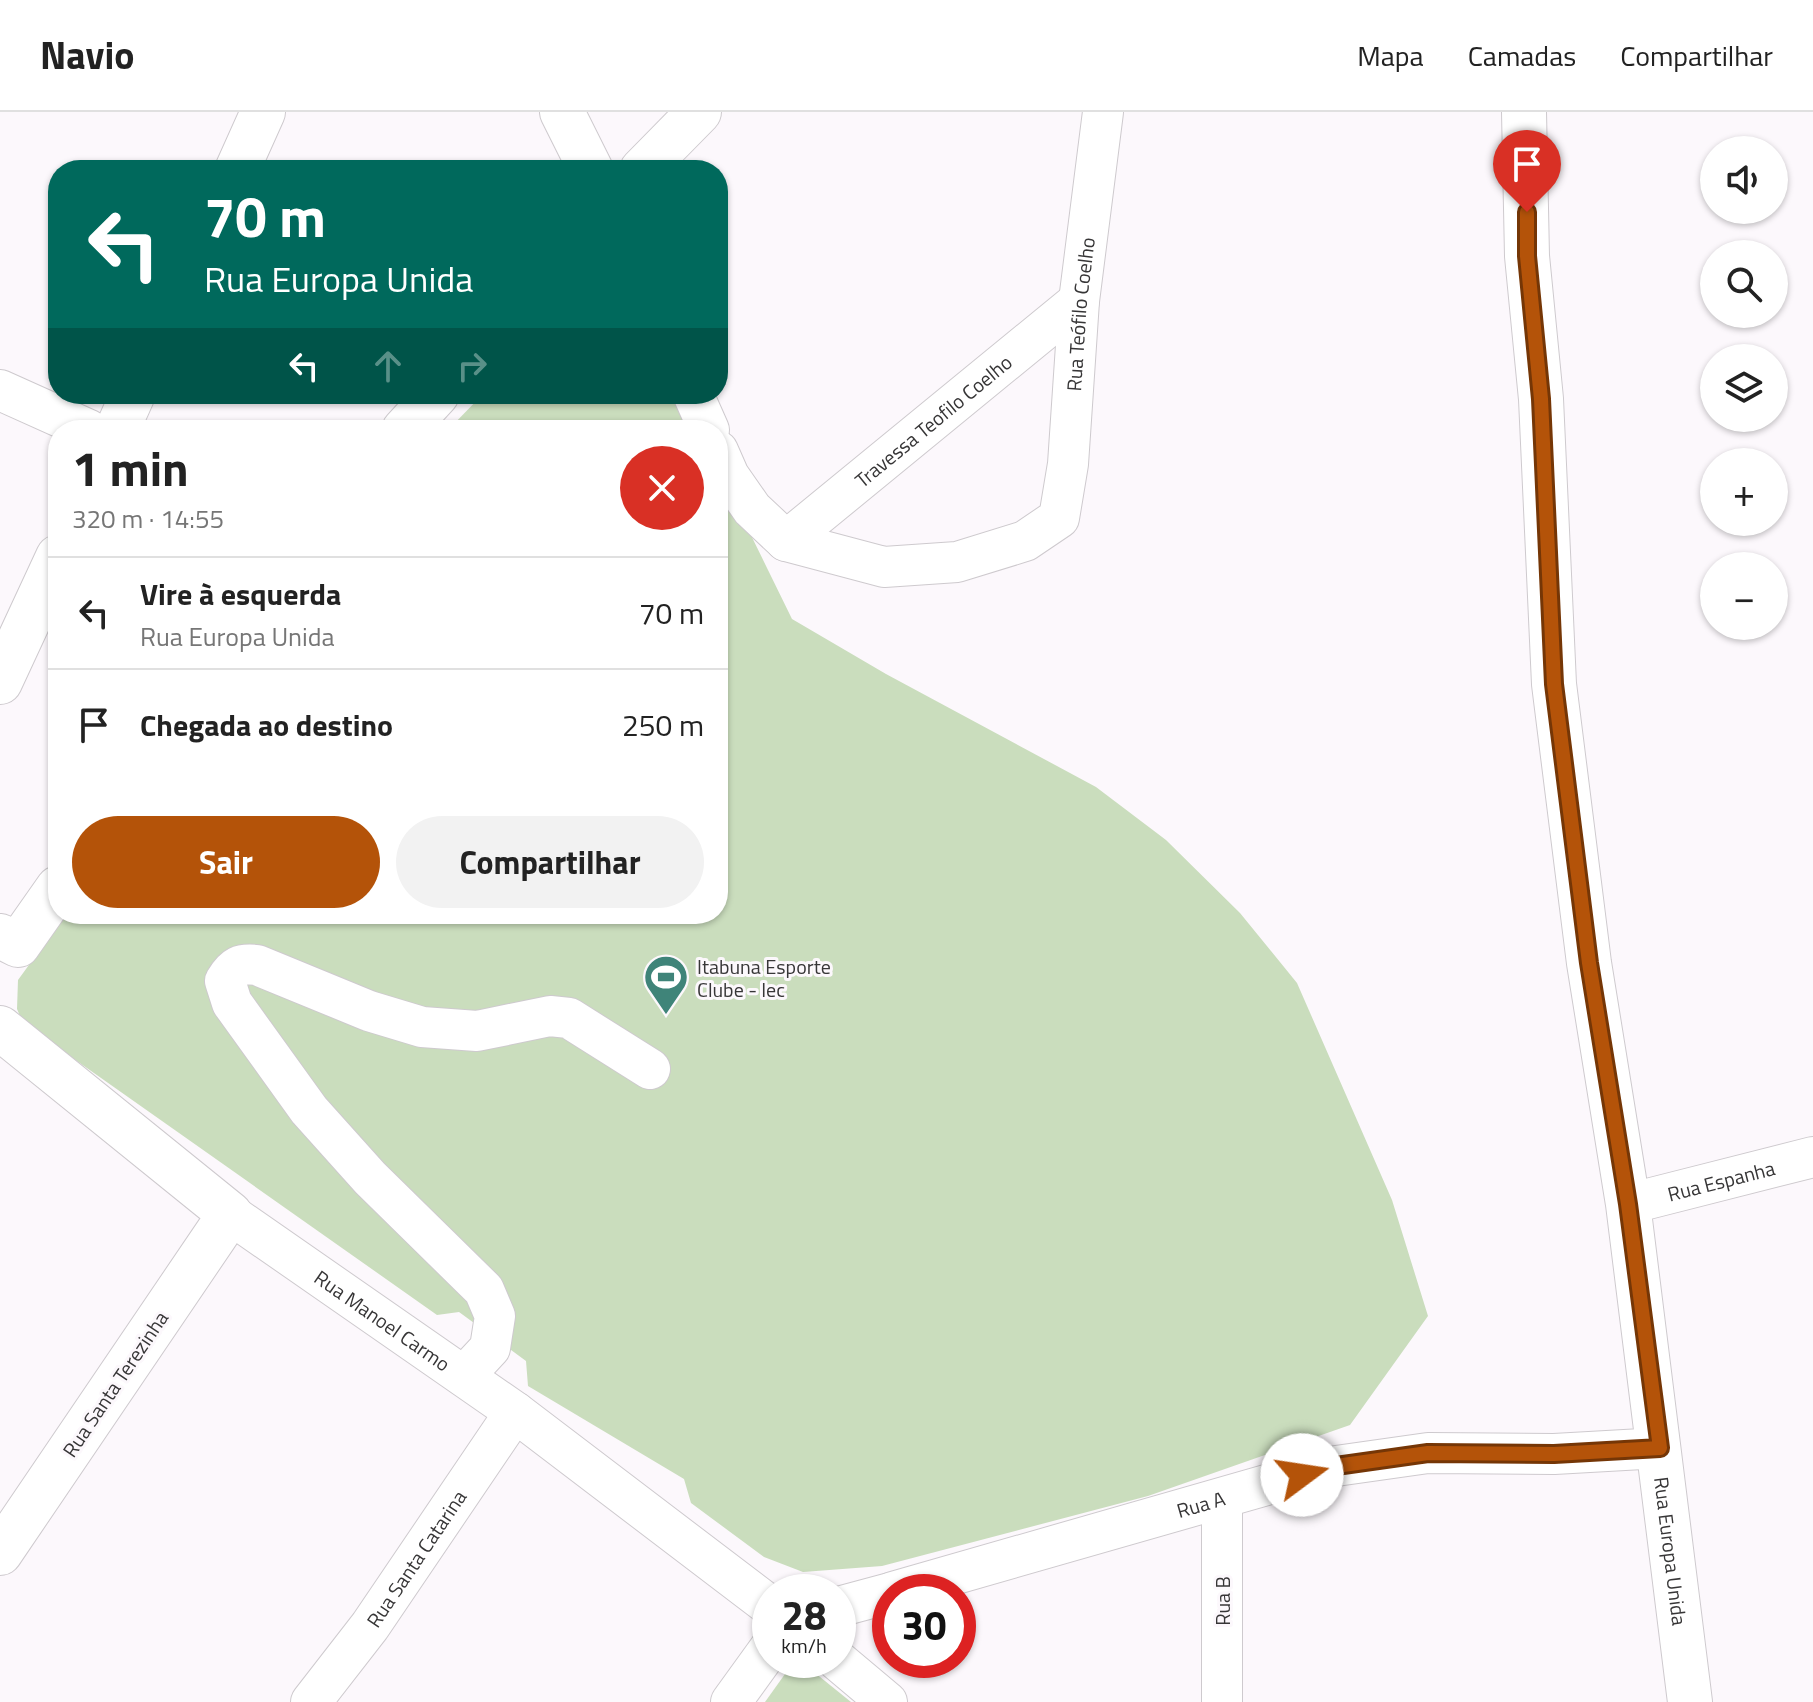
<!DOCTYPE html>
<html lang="pt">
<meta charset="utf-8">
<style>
:root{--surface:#fff;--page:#f2f2f2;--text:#222;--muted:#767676;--line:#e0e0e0;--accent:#b45309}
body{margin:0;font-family:"Titillium Web",sans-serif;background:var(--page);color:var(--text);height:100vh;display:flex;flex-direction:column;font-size:30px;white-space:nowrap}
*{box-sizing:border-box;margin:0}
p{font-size:26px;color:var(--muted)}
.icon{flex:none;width:44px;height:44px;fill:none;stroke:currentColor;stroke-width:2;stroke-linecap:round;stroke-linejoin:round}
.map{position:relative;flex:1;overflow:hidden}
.side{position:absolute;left:48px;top:308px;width:680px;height:504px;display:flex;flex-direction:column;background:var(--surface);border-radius:32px;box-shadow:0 2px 6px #0004}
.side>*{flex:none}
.banner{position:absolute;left:48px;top:48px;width:680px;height:244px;border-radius:32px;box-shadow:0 2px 6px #0004;background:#00695c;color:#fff;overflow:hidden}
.tools{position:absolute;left:1700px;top:24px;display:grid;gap:16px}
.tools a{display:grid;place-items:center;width:88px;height:88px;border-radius:50%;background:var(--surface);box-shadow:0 2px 6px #0004;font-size:40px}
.speed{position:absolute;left:752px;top:1462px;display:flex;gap:16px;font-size:40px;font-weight:700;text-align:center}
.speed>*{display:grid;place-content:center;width:104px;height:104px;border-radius:50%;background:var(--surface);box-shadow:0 2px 6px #0004;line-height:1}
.speed small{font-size:20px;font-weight:400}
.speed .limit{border:12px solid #d22;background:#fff;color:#111}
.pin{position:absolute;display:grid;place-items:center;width:68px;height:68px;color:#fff;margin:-82px -34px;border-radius:50% 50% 50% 0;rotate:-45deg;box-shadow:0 0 8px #0007}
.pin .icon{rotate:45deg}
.me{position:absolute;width:88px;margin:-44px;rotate:76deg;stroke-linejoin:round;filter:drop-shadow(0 0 6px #0008)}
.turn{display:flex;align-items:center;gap:28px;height:168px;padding:0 24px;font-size:36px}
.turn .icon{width:104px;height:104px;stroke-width:2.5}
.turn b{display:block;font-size:56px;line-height:68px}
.lanes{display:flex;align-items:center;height:76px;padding:0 24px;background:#0003;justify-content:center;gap:40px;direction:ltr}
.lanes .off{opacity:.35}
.round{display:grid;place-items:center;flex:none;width:84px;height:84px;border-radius:42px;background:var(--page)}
.head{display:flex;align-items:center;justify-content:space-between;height:136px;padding:0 24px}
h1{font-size:48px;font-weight:700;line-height:60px}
.primary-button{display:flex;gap:16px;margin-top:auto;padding:16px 24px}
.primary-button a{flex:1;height:92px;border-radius:48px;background:var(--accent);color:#fff;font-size:32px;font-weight:700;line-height:92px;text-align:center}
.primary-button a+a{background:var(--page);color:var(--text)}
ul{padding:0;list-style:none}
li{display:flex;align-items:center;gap:24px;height:112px;padding:0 24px;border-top:2px solid var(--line)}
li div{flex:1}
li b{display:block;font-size:30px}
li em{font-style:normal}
header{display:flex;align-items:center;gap:48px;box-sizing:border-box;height:112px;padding:0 40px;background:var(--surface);border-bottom:2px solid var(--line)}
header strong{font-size:38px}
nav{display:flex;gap:44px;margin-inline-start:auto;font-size:28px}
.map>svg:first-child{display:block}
.green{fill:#caddbd}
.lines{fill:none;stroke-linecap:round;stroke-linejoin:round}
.minor-casing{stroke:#cecace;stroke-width:42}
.major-casing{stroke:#cecace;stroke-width:46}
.minor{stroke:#fff;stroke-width:40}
.major{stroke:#fff;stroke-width:44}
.route-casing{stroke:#753606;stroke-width:20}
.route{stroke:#b45309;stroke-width:14}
.labels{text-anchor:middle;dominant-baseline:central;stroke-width:6;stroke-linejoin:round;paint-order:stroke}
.street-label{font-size:20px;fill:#373637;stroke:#fcf8fc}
.poi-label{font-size:20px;fill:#373637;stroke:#fcf8fc;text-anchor:start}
</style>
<header>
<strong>Navio</strong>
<nav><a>Mapa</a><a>Camadas</a><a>Compartilhar</a></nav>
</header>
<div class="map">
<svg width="1813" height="1590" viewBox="0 0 1813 1590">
<rect width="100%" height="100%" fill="#fcf8fc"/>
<g class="green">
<polygon points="483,282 680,282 699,318 448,318"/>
<polygon points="718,356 792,507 886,562 1096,675 1166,728 1240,801 1297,871 1392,1088 1428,1204 1350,1313 1148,1384 882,1454 803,1460 764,1445 691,1391 684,1367 528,1274 526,1249 459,1200 437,1203 23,911 17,897 18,868 66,802 718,802"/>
<polygon points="795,1548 799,1548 851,1590 765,1590"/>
</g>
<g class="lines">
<g class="minor-casing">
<g id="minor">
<polyline points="0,278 89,318"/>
<polyline points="693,282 709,318"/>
<path id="s1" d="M718 339 729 364 752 397 786 429 884 455 957 450 1025 429 1059 406 1068 352 1079 189 1103 0"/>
<path id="s2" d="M786 429 1079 189"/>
<path id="s3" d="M1628 1092 1813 1045"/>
<path id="s4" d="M230 1102 515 1300 770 1494"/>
<path d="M464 1264 490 1236 495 1204 484 1178 370 1066 309 998 232 891 225 869C234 854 240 851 257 853L369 899 422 915 477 919 550 904 569 906 650 957"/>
<path id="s5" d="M893 1480 1329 1355 1428 1341 1554 1342 1660 1336"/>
<polyline points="838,1495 890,1481"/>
<polyline points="837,1548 887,1590"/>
<path id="s6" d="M311 1590 370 1514 515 1300"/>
<polyline points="731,1590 770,1536"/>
<polyline points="1222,1590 1222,1388"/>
</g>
</g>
<g class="major-casing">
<g id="major">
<polyline points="562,0 591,58"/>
<path id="s7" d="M1524 0 1527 144 1541 287 1554 572 1589 851 1628 1092 1690 1590"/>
<polyline points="237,58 263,0"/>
<polyline points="642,58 699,0"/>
<polyline points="117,318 133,282"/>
<polyline points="404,318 437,282"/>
<polyline points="0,570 58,445"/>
<polyline points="0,824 18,833 58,776"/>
<polyline points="0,916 230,1102 0,1441"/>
</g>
</g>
<use href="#minor" class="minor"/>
<use href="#major" class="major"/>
</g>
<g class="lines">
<g class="route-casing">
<polyline id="route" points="1302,1363 1329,1355 1428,1341 1554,1342 1660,1336 1628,1092 1589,851 1554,572 1541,287 1527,144 1527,100"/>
</g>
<use href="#route" class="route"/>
</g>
<defs>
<g id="stadium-pin" transform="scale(2.3)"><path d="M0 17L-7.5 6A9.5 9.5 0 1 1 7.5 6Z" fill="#3f8479" stroke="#fcf8fc"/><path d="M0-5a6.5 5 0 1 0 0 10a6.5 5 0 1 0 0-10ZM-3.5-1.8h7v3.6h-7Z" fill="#fff"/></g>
</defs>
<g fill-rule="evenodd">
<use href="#stadium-pin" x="666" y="865"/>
</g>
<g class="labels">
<g class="street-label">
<text stroke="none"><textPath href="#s1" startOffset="606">Rua Teófilo Coelho</textPath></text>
<text stroke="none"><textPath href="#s2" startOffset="190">Travessa Teofilo Coelho</textPath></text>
<text stroke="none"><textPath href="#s3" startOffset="96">Rua Espanha</textPath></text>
<text stroke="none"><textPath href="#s4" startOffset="186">Rua Manoel Carmo</textPath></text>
<text transform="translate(115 1272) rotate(-56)">Rua Santa Terezinha</text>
<text stroke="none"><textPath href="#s5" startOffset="320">Rua A</textPath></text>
<text stroke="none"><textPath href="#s7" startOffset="1448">Rua Europa Unida</textPath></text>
<text stroke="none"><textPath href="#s6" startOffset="178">Rua Santa Catarina</textPath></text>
<text transform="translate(1222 1489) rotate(-90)">Rua B</text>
</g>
<g class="poi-label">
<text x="697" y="854">Itabuna Esporte<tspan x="697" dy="23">Clube - Iec</tspan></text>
</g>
</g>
</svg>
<div class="tools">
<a><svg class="icon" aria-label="sound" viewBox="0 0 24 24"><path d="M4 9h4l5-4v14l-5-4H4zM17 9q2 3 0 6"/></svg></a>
<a><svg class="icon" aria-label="search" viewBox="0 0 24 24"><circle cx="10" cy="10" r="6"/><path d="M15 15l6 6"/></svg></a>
<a><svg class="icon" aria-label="layers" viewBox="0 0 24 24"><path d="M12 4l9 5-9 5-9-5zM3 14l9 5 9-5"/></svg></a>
<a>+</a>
<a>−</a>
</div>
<div class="speed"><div>28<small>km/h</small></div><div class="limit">30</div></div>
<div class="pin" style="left:1527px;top:100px;background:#d93025"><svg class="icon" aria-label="arrive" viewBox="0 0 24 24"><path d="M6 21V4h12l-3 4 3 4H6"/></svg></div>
<svg class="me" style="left:1302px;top:1363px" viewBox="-20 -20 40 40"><circle r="19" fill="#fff"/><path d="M0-13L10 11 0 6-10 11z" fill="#b45309"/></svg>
<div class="banner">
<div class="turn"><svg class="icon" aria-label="left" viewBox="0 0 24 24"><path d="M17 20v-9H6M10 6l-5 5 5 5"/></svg><div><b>70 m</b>Rua Europa Unida</div></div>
<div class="lanes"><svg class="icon" aria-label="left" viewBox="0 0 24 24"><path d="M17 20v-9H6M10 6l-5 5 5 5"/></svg><svg class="icon off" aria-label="ahead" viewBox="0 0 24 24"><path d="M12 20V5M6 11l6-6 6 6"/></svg><svg class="icon off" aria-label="right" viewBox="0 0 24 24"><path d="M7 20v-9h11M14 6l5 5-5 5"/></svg></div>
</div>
<section class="side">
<div class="head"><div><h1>1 min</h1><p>320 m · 14:55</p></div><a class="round" style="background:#d93025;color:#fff"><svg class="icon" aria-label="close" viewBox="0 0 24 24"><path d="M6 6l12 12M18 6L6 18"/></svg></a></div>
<ul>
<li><svg class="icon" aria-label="left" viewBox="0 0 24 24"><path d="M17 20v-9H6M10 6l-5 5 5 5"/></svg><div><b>Vire à esquerda</b><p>Rua Europa Unida</p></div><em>70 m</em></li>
<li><svg class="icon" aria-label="arrive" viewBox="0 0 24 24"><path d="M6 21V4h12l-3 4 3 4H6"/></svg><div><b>Chegada ao destino</b></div><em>250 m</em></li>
</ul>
<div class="primary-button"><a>Sair</a><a>Compartilhar</a></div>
</section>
</div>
